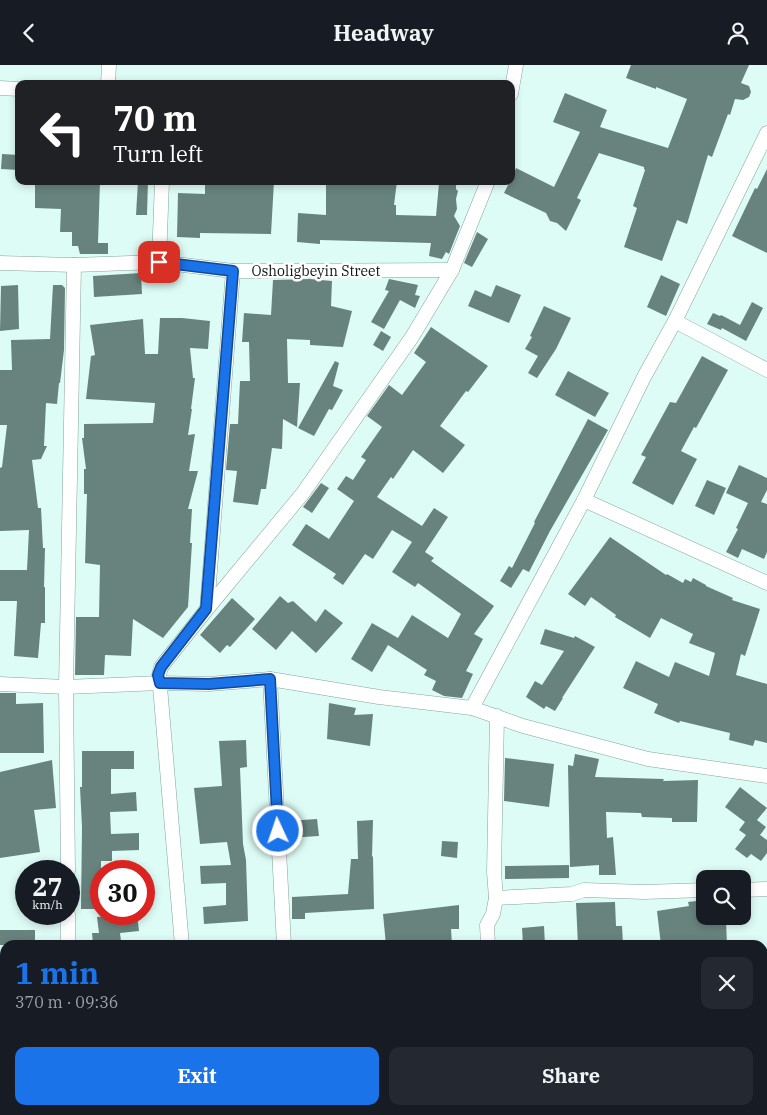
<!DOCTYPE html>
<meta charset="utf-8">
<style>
:root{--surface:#171b24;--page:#242831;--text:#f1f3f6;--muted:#9ea1a6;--accent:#1a73e8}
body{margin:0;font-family:"IBM Plex Serif",serif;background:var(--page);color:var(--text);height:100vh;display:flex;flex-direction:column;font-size:19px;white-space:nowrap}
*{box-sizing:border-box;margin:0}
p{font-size:16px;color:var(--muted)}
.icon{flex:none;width:28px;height:28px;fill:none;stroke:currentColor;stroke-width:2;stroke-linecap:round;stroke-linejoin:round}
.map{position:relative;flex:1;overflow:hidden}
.side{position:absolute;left:0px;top:875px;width:768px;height:175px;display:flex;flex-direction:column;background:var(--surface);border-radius:15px 15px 0 0;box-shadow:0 2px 8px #0003}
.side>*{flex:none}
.hud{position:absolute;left:15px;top:15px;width:500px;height:105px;border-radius:10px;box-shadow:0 2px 8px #0003;background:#202124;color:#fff;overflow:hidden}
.tools{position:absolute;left:696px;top:805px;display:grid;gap:10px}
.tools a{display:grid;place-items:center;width:55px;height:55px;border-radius:10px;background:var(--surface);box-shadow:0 2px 8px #0003;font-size:25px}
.speed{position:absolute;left:15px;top:795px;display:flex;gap:10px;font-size:25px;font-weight:700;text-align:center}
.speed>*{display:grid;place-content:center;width:65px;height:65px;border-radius:50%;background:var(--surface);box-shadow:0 2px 8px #0003;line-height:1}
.speed small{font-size:12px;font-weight:400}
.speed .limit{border:8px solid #d22;background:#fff;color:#111}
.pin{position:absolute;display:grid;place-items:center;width:42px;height:42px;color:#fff;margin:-21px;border-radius:10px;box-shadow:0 2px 8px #0006}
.me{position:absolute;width:55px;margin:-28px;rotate:357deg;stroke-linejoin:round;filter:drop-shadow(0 0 4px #0008)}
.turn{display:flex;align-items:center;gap:18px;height:105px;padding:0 15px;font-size:22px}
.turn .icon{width:65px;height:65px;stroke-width:2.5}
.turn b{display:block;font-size:35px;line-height:42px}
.round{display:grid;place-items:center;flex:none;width:52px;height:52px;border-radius:10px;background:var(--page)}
.head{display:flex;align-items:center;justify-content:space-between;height:85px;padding:0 15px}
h1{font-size:30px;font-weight:800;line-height:38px;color:var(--accent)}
.primary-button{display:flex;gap:10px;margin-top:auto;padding:10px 15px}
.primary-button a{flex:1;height:58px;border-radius:10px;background:var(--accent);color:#fff;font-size:20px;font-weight:800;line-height:58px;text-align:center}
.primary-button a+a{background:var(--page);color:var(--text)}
header{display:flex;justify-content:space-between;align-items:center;height:65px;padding:0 15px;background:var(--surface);font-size:22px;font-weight:800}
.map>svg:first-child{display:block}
.building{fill:#68837d}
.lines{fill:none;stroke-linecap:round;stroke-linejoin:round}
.minor-casing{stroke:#87a39d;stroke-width:15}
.minor{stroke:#fff;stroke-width:14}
.route-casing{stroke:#114b97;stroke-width:12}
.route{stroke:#1a73e8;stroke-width:9}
.labels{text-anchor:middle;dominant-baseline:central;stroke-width:5;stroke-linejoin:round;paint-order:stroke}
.street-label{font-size:14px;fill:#0c1715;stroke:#fff}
</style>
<header><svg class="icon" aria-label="back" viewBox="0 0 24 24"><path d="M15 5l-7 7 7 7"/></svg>Headway<svg class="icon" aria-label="person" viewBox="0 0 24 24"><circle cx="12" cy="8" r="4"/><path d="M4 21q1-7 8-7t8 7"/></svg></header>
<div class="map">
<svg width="767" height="1050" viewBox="0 0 767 1050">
<rect width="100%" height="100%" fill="#defcf6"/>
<g class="building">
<polygon points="631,0 749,0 741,18 749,21 751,27 749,32 743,35 735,34 730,50 728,49 712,92 708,90 687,159 677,155 662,196 624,182 637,143 633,141 645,105 644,104 644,102 599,88 577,133 581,135 566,166 557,158 550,156 546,148 504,128 510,116 511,116 516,103 554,122 580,67 553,57 565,28 607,45 600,62 668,83 687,34 656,22 656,24 626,13"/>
<polygon points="2,89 19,90 19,105 1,104"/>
<polygon points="767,104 767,188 732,171 755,123 757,124"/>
<polygon points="35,116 100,116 98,178 108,178 108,189 80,189 78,181 72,181 72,167 60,167 61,144 35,143"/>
<polygon points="138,116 148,116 147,150 136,150"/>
<polygon points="205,116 274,116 271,169 200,168 200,173 177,172 178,128 205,129"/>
<polygon points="353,116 397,116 394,140 396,140 396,150 436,151 439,118 456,118 456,124 458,126 456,134 457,144 454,151 460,161 449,189 446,187 442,194 429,191 431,178 320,175 320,179 297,177 298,148 326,150 326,119 353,120"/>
<polygon points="477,167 488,174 472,202 464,198"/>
<polygon points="141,208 142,229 94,232 93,211"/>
<polygon points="661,210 680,219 666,251 647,242"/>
<polygon points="310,214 332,216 331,241 352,246 343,282 310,280 310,275 287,274 288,318 300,318 297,362 283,354 282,384 272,383 266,424 261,424 258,440 233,437 237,406 226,405 230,359 238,359 240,316 250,316 249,277 242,277 244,248 271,250 273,215"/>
<polygon points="389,214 418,220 415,230 420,231 415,243 400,235 384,264 371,257 389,226 385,225"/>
<polygon points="18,220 19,264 0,266 1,221"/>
<polygon points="53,220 62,220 65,223 64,285 60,318 59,318 57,339 46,338 44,381 47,381 41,394 32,395 38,443 41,443 43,483 45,483 44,522 45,522 45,558 41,558 38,593 14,591 17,536 0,536 0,505 27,505 29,465 0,466 0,403 2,402 7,360 0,360 0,305 12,305 11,275 50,274"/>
<polygon points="496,220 521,230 509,258 468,241 475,225 491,232"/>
<polygon points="752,237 763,243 746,276 722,263 721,265 707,259 713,248 720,251 721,250 740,260"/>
<polygon points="544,241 571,253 556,284 537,313 528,308 538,291 525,284 532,272 530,271"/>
<polygon points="160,253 182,253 210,256 208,284 190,283 193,313 195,313 191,344 192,344 188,370 195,369 189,406 198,406 188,444 192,444 190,478 192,478 188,542 163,573 133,554 131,591 105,590 104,610 75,610 76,552 99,552 100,500 85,498 87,429 84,429 84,404 86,404 82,373 84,373 84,359 153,358 155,338 86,334 91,291 95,290 90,260 143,254 145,289 158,289"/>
<polygon points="431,262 488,301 468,327 466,326 440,361 465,380 443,408 413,385 393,414 391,412 377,432 422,461 434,443 448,452 425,487 434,493 431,496 494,541 474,569 483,574 466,606 473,609 462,633 444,631 432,625 436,616 424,610 427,605 388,580 372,607 351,594 372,558 398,573 412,550 448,573 461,549 418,518 415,522 392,507 412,477 392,465 373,494 365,489 343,520 333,513 336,509 292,480 306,459 329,474 354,436 337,424 346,411 353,415 366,395 361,392 382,362 367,351 389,320 402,330 426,297 414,288"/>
<polygon points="381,266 391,272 383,286 373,280"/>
<polygon points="702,291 728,305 696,363 694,362 681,386 697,394 673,440 632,418 646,392 641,390 670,337 676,338"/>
<polygon points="335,296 339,298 333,321 343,325 332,345 329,344 314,371 298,363"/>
<polygon points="568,306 609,328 595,352 555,330"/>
<polygon points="588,354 608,365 550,466 529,507 523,504 511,523 500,516 509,501 512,503 535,458 534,457"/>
<polygon points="739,400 767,413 767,425 761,437 767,439 767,487 764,494 742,484 738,493 726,487 738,464 736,463 748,438 726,428"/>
<polygon points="707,415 726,423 714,450 695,441"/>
<polygon points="321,418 329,423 312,448 303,442"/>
<polygon points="610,472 666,510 667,509 683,518 685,514 691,517 693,513 706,520 706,521 733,533 732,535 760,544 745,591 741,589 736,610 767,619 767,678 755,675 753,681 729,675 730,668 680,656 679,658 654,648 658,639 623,623 636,596 669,612 675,597 709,611 715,588 689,578 693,569 661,553 650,573 615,552 616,550 591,532 585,541 568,529"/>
<polygon points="280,531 288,538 293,536 316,557 325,544 343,558 316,588 292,566 276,585 252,564"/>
<polygon points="232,533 255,554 230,582 227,580 220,588 200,570"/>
<polygon points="545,564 574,573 575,571 595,582 562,633 563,633 555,646 546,641 544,644 526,632 535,616 542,620 564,586 540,579"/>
<polygon points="0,628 16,628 16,639 43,638 44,688 0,688"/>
<polygon points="329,638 356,643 354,650 373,649 370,681 327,674"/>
<polygon points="246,675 247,702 240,703 243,779 246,795 248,856 204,859 203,842 226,840 226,818 201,819 200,801 231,800 227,777 200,779 194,723 222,721 219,676"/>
<polygon points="82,686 134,686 134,704 111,704 111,729 136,727 137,746 110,747 111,769 139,768 139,785 112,786 112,796 101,796 101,844 81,844 82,762 80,722 82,722"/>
<polygon points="575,689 599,694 595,712 664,714 663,716 698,715 697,757 672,757 672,753 642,752 641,748 606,747 607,773 613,772 616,810 599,810 599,800 570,802 568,700 573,701"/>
<polygon points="505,693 554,699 549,742 504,736"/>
<polygon points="52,695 56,743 34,745 40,787 0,793 0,707"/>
<polygon points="740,722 767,743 757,755 766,762 760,770 767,775 767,788 761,796 751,789 747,793 735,784 746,770 739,765 745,757 725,742"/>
<polygon points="317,754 319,771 288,773 287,756"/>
<polygon points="373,755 372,792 373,791 374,844 305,848 305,854 292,854 292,832 348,829 351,794 358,794 357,756"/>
<polygon points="442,776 458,777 457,793 441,791"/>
<polygon points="569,800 569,813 505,814 505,801"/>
<polygon points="705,835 705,851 718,851 718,856 726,856 727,880 661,880 657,846 689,841 688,837"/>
<polygon points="615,837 616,861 622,861 623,880 578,880 576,838"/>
<polygon points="459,840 459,864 451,864 452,880 386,880 383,849"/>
<polygon points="128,849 137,849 139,866 120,868 121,876 93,879 92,868 99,868 97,852"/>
<polygon points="544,861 545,880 523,880 522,863"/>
<rect x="0" y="865" width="35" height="15"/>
</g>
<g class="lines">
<g class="minor-casing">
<g id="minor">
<polyline points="108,19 109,0"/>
<polyline points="0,23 19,24"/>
<polyline points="511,29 516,0"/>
<polyline points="159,197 162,116"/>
<polyline points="0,198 74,200 159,197 233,206 452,205"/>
<polyline points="675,256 767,305"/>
<polyline points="584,435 767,518"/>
<polyline points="207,544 233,206"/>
<polyline points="270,614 284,880"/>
<polyline points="0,619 66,622 160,618 209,619 270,614 379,632 472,643 523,661 648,694 767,711"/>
<polyline points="472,643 584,435 644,312 675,256 767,68"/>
<polyline points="68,806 66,622 74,200"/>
<polyline points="742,825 767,824"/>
<polyline points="496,833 572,829 584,825 644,827 705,825"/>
<polyline points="68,849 68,880"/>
<polyline points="182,880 159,610 161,602 207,544 303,428 412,272 452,205 488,116"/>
<polyline points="488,880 487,860 493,849 496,833 494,807 497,651"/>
<polyline points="762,927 767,926"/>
<polyline points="762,995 767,1008"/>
<polyline points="70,1045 70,1050"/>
<polyline points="486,1045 486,1050"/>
<polyline points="284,1050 284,1045"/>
<polyline points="450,1050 474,1045"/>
</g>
</g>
<use href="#minor" class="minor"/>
</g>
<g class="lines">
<g class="route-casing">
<polyline id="route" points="159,197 233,206 206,544 161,602 158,610 160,618 209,619 270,614 278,766"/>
</g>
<use href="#route" class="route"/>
</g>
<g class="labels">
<g class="street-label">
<text x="316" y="206">Osholigbeyin Street</text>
</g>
</g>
</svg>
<div class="tools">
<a><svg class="icon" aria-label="search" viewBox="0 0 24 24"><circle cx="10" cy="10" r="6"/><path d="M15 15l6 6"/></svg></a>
</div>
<div class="speed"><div>27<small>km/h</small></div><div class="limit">30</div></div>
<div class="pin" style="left:159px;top:197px;background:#d93025"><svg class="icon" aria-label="arrive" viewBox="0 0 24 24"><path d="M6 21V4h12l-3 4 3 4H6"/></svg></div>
<svg class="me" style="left:278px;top:766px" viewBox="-20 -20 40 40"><circle r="17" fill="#1a73e8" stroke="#fff" stroke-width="3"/><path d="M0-11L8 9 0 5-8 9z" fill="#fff"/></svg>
<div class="hud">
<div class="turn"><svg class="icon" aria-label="left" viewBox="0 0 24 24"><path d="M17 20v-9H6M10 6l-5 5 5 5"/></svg><div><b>70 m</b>Turn left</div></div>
</div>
<section class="side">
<div class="head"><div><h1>1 min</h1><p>370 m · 09:36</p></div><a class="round"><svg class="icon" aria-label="close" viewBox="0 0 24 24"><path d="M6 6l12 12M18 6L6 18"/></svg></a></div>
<div class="primary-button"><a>Exit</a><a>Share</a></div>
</section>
</div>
